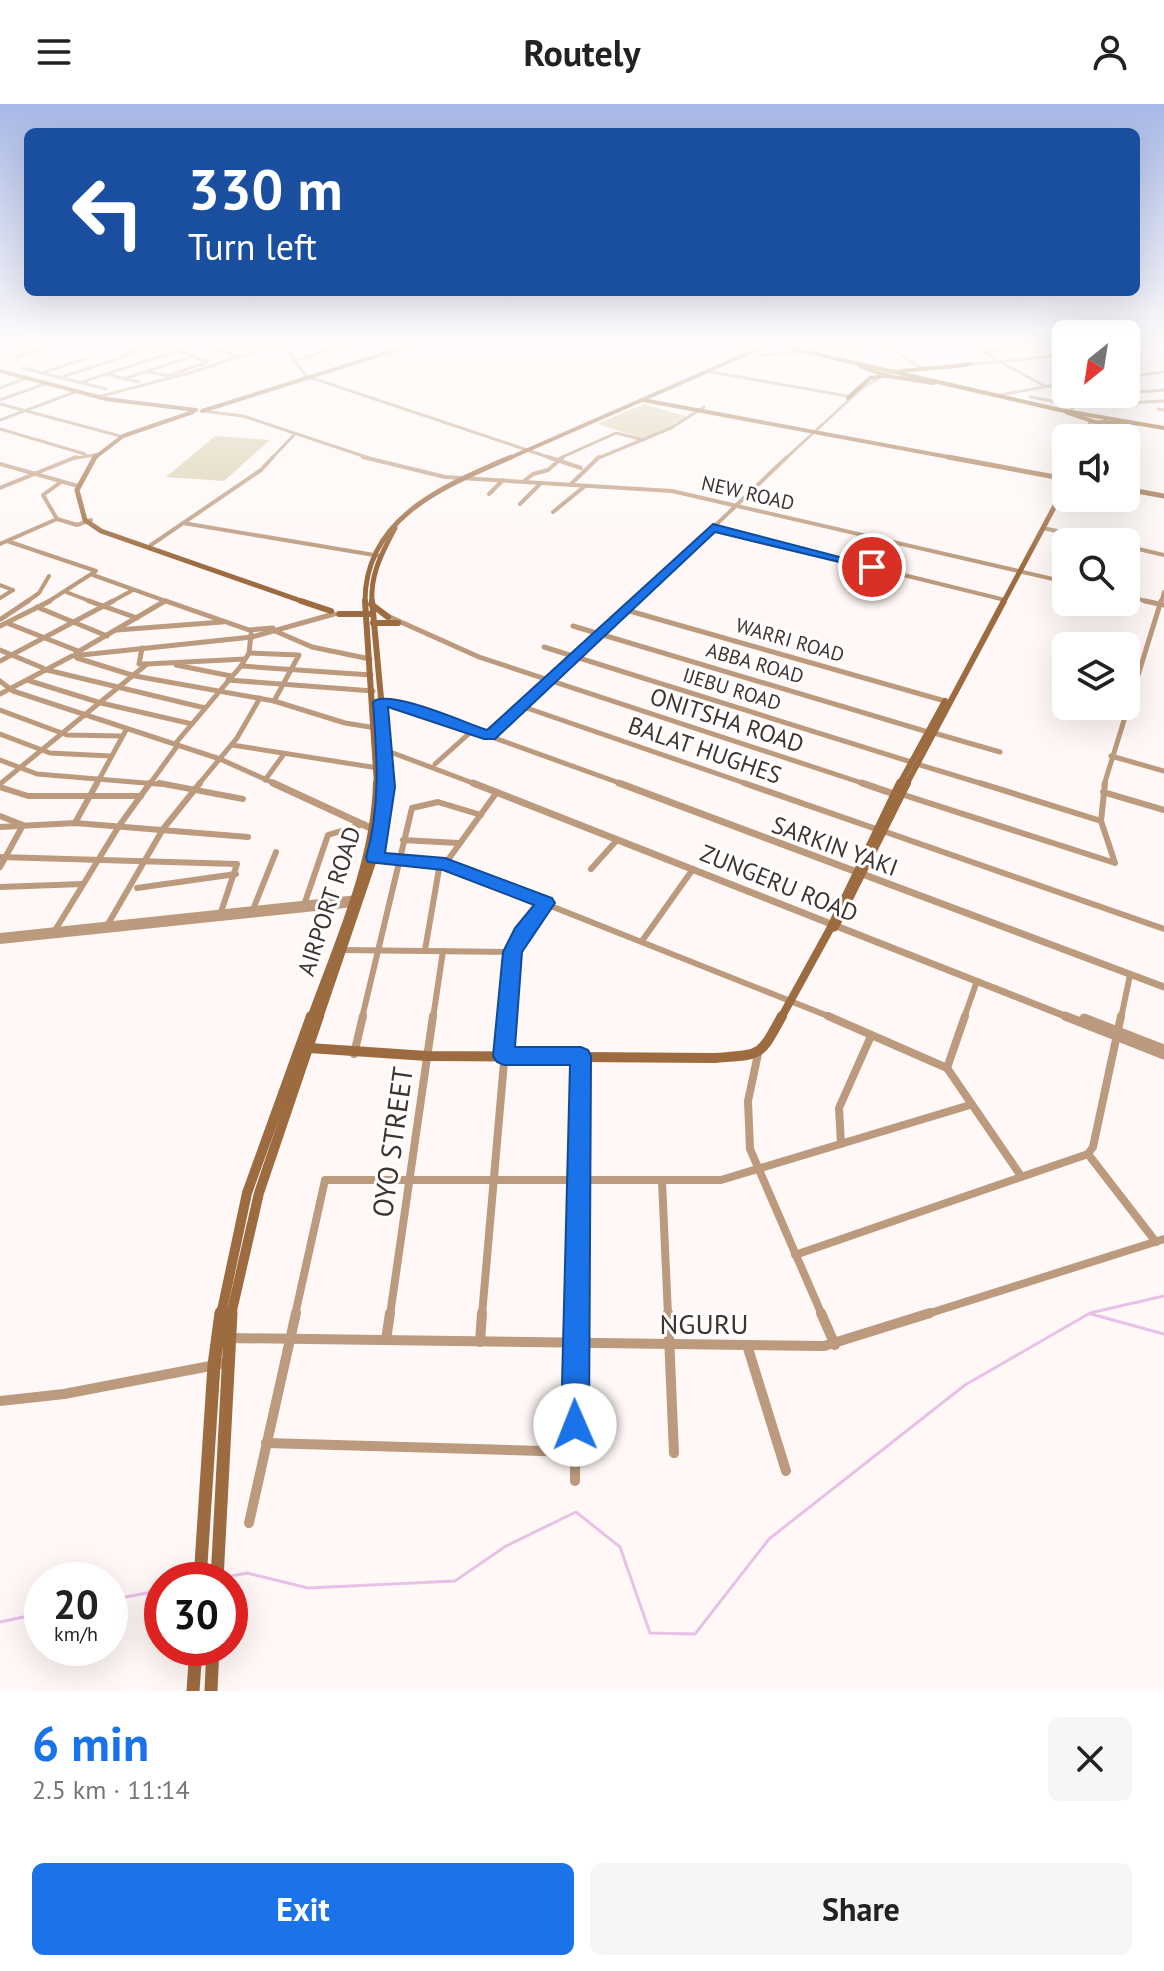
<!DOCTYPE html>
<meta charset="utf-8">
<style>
:root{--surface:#fff;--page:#f6f6f6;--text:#222;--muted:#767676;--accent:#1a73e8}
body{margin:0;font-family:"PT Sans",sans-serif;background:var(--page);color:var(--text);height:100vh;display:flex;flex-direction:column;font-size:30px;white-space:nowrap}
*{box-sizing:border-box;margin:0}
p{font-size:26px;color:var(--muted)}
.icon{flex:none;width:44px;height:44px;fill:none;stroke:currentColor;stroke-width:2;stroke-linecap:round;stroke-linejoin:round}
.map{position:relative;height:1587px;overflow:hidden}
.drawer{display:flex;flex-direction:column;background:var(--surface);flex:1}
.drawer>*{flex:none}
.top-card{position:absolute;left:24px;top:24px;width:1116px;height:168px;border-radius:12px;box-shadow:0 8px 32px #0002;background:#1a4fa0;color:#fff;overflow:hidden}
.needle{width:52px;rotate:210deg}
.buttons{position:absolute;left:1052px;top:216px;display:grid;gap:16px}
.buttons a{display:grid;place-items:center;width:88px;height:88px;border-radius:12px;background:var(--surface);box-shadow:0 8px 32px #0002;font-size:40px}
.speed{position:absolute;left:24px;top:1458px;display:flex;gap:16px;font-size:40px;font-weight:700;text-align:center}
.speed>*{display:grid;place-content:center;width:104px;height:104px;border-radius:50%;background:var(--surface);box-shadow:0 8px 32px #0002;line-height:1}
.speed small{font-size:20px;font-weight:400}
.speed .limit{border:12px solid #d22;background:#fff;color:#111}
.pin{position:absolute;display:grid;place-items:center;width:68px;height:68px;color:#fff;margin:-34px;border:4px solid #fff;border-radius:50%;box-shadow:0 2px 8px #0007}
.me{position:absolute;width:88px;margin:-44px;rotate:359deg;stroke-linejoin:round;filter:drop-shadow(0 0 6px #0008)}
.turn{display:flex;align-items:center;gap:28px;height:168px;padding:0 32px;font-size:36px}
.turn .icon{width:104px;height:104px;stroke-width:2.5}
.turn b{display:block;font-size:56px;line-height:68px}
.round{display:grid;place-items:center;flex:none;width:84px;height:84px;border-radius:12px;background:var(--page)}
.head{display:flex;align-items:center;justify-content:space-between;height:136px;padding:0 32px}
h1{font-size:48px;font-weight:700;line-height:60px;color:var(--accent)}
.button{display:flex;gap:16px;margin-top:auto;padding:16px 32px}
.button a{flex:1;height:92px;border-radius:12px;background:var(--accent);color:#fff;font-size:32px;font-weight:700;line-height:92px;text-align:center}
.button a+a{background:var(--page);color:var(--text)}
header{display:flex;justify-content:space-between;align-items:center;height:104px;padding:0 32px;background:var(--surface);font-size:36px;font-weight:700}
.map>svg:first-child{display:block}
.green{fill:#d9ceac}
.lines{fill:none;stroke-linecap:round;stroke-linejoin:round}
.stream{stroke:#e8c1e6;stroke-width:3}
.river{fill:#e8c1e6;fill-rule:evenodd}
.minor-far5{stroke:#bc9a7d;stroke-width:3}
.minor-far4{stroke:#bc9a7d;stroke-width:4}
.minor-far3{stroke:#bc9a7d;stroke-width:5}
.minor-far2{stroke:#bc9a7d;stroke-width:6}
.minor-far1{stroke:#bc9a7d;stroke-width:8}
.minor{stroke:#bc9a7d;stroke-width:10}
.tertiary-far4{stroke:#bc9a7d;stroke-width:3}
.tertiary-far3{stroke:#bc9a7d;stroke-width:4}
.tertiary-far2{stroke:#bc9a7d;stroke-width:5}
.tertiary-far1{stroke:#bc9a7d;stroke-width:7}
.tertiary{stroke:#bc9a7d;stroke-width:9}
.secondary-far5{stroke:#9c6b40;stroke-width:4}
.secondary-far4{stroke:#9c6b40;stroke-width:5}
.secondary-far3{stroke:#9c6b40;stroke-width:6}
.secondary-far2{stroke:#9c6b40;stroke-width:8}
.secondary-far1{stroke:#9c6b40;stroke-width:10}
.secondary{stroke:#9c6b40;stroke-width:13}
.primary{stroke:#834901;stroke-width:4}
.primary-bridge{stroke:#834901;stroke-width:4}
.route{fill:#1a73e8;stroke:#114b97;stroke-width:2}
.labels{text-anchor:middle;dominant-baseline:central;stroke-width:6;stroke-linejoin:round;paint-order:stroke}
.far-street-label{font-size:20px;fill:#403331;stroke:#fff}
.street-label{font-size:24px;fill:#403331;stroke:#fff}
.near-street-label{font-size:28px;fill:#403331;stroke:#fff}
</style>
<header><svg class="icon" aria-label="menu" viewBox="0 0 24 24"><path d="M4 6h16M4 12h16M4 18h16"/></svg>Routely<svg class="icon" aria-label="person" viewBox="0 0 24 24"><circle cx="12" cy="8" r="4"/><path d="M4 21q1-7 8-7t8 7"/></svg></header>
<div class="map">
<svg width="1164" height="1587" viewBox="0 0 1164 1587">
<rect width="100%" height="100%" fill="#fff8f6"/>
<g class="green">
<polygon points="644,300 688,313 672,320 676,322 642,334 597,320"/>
<polygon points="215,332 270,336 224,377 166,373"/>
</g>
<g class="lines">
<g class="stream">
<polyline points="1091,1210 1164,1230"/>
<polyline points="221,1474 247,1469 308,1484 455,1477 506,1442 576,1408 620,1443 650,1529 695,1530 769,1435 965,1281 1090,1209 1164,1192"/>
<polyline points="110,1496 162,1486"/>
<polyline points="0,1518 42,1509"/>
</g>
<polygon class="river" points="0,243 2,244 2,248 0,249"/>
<g class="minor-far5">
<polyline points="204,241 240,253"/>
<polyline points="283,241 306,272 554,355"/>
<polyline points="885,241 923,265"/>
<polyline points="971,241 1001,258"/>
<polyline points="817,246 869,241"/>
<polyline points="983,248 1047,241"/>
<polyline points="122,251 153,241"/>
<polyline points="763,251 804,248"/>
<polyline points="16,254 50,241"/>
<polyline points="294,257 346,241"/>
<polyline points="1000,258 1045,282"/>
<polyline points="23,264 106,285"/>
<polyline points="146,267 167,272 208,258 178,247"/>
<polyline points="711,268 847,292"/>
<polyline points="42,269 84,255"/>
<polyline points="105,270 139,278"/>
<polyline points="1126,273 1164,268"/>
<polyline points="59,274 126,252"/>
<polyline points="124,275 193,252"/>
<polyline points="79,279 195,241"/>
<polyline points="0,284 23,275"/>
<polyline points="1126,289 1164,286"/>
<polyline points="1000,291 1066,279"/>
<polyline points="1104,291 1127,299 1164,297"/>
<polyline points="98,293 193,268 274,241"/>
<polyline points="1030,293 1076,301"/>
<polyline points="0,296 47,279"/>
<polyline points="0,300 120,332"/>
<polyline points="1158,305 1164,306"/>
<polyline points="1071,306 1082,293 1120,290"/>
<polyline points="0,316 75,288"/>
<polyline points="0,325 85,350"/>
<polyline points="71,355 99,350"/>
<polyline points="271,355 294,331"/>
<polyline points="558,355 616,329 644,336"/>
<polyline points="596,355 671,324 704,303"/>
</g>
<g class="minor-far4">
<polyline points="548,353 581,364"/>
<polyline points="0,360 78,382"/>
<polyline points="523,378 533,370 548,366 563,353"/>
<polyline points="571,380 599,353"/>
<polyline points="0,384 76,353"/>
<polyline points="489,390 503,376"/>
<polyline points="520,400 541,379"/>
<polyline points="553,408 585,382"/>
<polyline points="57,415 43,391 61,378"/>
<polyline points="183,419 380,452"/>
<polyline points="713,424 1001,495"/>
<polyline points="1043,424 1107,438"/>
<polyline points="7,437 96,467 46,499"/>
<polyline points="0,440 57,415 77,421 91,416"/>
<polyline points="151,441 261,366 273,353"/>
<polyline points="1126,442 1164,451"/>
<polyline points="93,471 171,499"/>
<polyline points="0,481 13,486"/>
<polyline points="66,488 95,499"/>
<polyline points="0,494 13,486"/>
<polyline points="25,499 39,489 49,472"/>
<polyline points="109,499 133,486"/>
<polyline points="162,499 165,497"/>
<polyline points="1161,499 1164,488"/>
</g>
<g class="minor-far3">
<polyline points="89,497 137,514"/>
<polyline points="166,497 249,526 273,524"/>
<polyline points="37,503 107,532"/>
<polyline points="626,506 945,597"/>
<polyline points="1,515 28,497"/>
<polyline points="7,519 78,547"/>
<polyline points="0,522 50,497"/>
<polyline points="573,522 928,628"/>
<polyline points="117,526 222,518"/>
<polyline points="275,527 312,543 370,555"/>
<polyline points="544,543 911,658"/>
<polyline points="142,544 139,560 147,560"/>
<polyline points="0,546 43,564"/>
<polyline points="76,549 165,497"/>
<polyline points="249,549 299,551 274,597"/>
<polyline points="77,554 135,572 274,597 345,619 376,624"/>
<polyline points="0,557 113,497"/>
<polyline points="176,561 231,572"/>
<polyline points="241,562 371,571"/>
<polyline points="47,566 205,604"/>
<polyline points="27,576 101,599 192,620"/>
<polyline points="228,576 373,587"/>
<polyline points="0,590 72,552 252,533 334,510"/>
<polyline points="521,602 750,681"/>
<polyline points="0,606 67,631 122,632"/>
<polyline points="934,629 1000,648"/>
<polyline points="0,630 50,649 110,652"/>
<polyline points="175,640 241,562 249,549 251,530"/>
<polyline points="232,641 378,664"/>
<polyline points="1111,652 1164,667"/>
<polyline points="0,656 37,670 169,681"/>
<polyline points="435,660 473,626"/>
<polyline points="917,660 986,681"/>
<polyline points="265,676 284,650"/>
<polyline points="0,680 147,560 245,555"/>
<polyline points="96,681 126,626"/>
<polyline points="149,681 178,641"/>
<polyline points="198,681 237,634 260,594"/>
<polyline points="1104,681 1161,497"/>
</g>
<g class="minor-far2">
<polyline points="159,679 243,695"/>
<polyline points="744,679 876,725"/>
<polyline points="980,679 1101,717"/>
<polyline points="0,683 28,692 141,692"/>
<polyline points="1103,688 1164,706"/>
<polyline points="901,690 1115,759 1101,717 1105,679"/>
<polyline points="0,712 23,721 0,763"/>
<polyline points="75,719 97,679"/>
<polyline points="0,723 75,719 248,733"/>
<polyline points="883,727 1164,825"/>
<polyline points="403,736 458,739"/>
<polyline points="0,753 237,760 221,808"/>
<polyline points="375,754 445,760 833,914"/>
<polyline points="445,760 497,688"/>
<polyline points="591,765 617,736"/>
<polyline points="0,783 83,780"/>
<polyline points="137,784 236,770"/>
<polyline points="305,798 328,731 364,720"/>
<polyline points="254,803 276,748"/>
<polyline points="108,820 163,725 200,679"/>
<polyline points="54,828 119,722 150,679"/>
<polyline points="0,832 358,794"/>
<polyline points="0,837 354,800"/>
<polyline points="642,837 693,765"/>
<polyline points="342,846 513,848"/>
<polyline points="425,846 440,759"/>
<polyline points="362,914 412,704 438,698 481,711"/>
<polyline points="433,914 443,847"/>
<path d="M507 914C512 856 508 846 546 799"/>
<polyline points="964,914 977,877"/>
<polyline points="1121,914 1130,871"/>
</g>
<g class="minor-far1">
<polyline points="828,912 947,964"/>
<polyline points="965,912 947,964 1021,1072"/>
<polyline points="354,950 363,912"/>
<polyline points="758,950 748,997 750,1045 822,1211"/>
<polyline points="841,1040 839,1004 871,932"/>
<polyline points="1088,1050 1156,1138"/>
<polyline points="662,1077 668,1211"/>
<polyline points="795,1151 1088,1050 1093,1043 1121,912"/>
<polyline points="295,1211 325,1076 721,1076 970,1001"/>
<polyline points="390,1211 433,912"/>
<polyline points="482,1211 508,912"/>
<polyline points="575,1211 581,952"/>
<polyline points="924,1211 1164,1135"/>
</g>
<g class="minor">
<polyline points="575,1209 575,1377"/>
<polyline points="668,1209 674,1349"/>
<polyline points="821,1209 835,1241"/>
<polyline points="228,1234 824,1242 930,1209"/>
<polyline points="386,1236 390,1209"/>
<polyline points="480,1238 482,1209"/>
<polyline points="747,1241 786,1367"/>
<polyline points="0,1297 64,1290 226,1259"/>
<polyline points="266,1339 575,1348"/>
<polyline points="249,1419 296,1209"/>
</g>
<g class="tertiary-far4">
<polyline points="1126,245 1164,242"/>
<polyline points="965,261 1066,251"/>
<polyline points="203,307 243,312 372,355"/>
<polyline points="785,355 862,284 881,273"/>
</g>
<g class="tertiary-far3">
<polyline points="363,353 445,373 672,387 1066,478"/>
<polyline points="1126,492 1154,499"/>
<polyline points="634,499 787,353"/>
</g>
<g class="tertiary-far2">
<polyline points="1145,497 1164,501"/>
<polyline points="383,510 479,553 868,681"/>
<polyline points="0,577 13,587 220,655 278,681"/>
<polyline points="374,597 397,599 625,681"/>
<polyline points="486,631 636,497"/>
<polyline points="378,648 393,649 478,681"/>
</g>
<g class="tertiary-far1">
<polyline points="273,679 375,726"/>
<polyline points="473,679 1070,914"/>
<polyline points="619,679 1164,883"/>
<polyline points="862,679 894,690"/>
</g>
<g class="tertiary">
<polyline points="1065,912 1164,951"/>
<polyline points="1084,914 1164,945"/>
</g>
<g class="secondary-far5">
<polyline points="0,267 106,295 196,306"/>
<polyline points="643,296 959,355"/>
<polyline points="202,307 412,241"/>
<polyline points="1083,334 1091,317"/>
<polyline points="1092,334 1102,319"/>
<polyline points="93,355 123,332 193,308"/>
<polyline points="507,355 767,241"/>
</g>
<g class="secondary-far4">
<polyline points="95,353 77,386 85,416 101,427 307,499"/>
<polyline points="948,353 1066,375"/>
<polyline points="1126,385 1164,392"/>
<path d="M365 499C364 413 445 382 511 353"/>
<path d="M372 499C370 470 382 449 395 424"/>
<polyline points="1003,499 1066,381"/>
</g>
<g class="secondary-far3">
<polyline points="301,497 331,507"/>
<polyline points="365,497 377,681"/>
<polyline points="372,497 386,648 385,681"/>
<polyline points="371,500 388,513"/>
<polyline points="339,510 370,510"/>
<polyline points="373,519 398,519"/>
<polyline points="899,681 945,597"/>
<polyline points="906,681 1004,497"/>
</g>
<g class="secondary-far2">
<polyline points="830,825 900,679"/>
<path d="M311 914C338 839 375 760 377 679"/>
<polyline points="319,914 383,726 385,679"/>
<polyline points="781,914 830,825 835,823 907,679"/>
</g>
<g class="secondary-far1">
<path d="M309 944 427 952 715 954C762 950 759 954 782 912"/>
<polyline points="221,1211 247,1089 311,912"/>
<polyline points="231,1211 259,1089 319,912"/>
</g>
<g class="secondary">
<polyline points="200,1476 214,1261 221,1209"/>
<polyline points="217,1476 231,1209"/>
<polyline points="193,1587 196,1544"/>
<polyline points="211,1587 213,1544"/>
</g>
<g class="primary">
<polyline points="860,262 887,272 934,279"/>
<polyline points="956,262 971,260"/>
<polyline points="1066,308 1095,318 1133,320"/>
</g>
<g class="primary-bridge">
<polyline points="777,241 1060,306 1164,324"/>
<polyline points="900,267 956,262"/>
<polyline points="848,294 870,274 889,271"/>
<polyline points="1088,334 1096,321 1105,317"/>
</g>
</g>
<linearGradient id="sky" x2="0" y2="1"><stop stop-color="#a8b9e7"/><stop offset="0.52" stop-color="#fffcfb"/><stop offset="1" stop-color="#fffcfb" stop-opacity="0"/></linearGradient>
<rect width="1164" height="463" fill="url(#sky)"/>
<path class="route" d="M713 420 878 463 872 466 715 428 495 635H484L388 603 395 683 385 749 445 754 552 794 555 799 522 848 515 943H581L588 946 591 952 589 1321 585 1331 575 1335 565 1331 561 1321 570 961H504L497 958 493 952 503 848 515 824 534 801 443 766 368 758 366 754C381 701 377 652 373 598 389 584 465 619 487 626Z"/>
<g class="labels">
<g class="far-street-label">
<text transform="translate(748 389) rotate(13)">NEW ROAD</text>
<text transform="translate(790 536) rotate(16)">WARRI ROAD</text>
<text transform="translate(755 559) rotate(16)">ABBA ROAD</text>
<text transform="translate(732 585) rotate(17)">IJEBU ROAD</text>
</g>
<g class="street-label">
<text transform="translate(727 616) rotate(18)">ONITSHA ROAD</text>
<text transform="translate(705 646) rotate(19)">BALAT HUGHES</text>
<text transform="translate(835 742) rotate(20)">SARKIN YAKI</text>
<text transform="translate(779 779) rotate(22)">ZUNGERU ROAD</text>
<text transform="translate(329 797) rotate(-72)">AIRPORT ROAD</text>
</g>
<g class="near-street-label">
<text transform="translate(392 1038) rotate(-82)">OYO STREET</text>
<text x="704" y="1219">NGURU</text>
</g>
</g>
</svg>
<div class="buttons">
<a><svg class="needle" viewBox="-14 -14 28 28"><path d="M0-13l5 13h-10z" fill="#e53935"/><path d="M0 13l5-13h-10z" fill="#767676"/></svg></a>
<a><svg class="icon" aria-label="sound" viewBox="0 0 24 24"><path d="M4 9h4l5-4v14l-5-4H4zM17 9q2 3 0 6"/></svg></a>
<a><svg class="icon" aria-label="search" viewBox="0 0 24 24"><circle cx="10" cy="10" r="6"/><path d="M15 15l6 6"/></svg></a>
<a><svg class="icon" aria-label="layers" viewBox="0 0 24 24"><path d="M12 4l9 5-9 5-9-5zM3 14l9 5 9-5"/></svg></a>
</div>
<div class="speed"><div>20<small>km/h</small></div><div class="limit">30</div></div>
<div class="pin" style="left:872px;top:463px;background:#d93025"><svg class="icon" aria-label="arrive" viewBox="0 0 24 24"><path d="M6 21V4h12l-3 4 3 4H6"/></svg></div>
<svg class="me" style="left:575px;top:1321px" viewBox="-20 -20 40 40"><circle r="19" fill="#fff"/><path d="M0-13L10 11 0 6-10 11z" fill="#1a73e8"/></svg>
<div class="top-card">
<div class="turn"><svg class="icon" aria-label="left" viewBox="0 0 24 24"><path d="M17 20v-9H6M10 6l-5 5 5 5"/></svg><div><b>330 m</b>Turn left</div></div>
</div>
</div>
<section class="drawer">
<div class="head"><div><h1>6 min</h1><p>2.5 km · 11:14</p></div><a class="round"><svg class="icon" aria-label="close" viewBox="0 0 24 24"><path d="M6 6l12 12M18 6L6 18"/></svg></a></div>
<div class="button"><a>Exit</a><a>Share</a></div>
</section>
